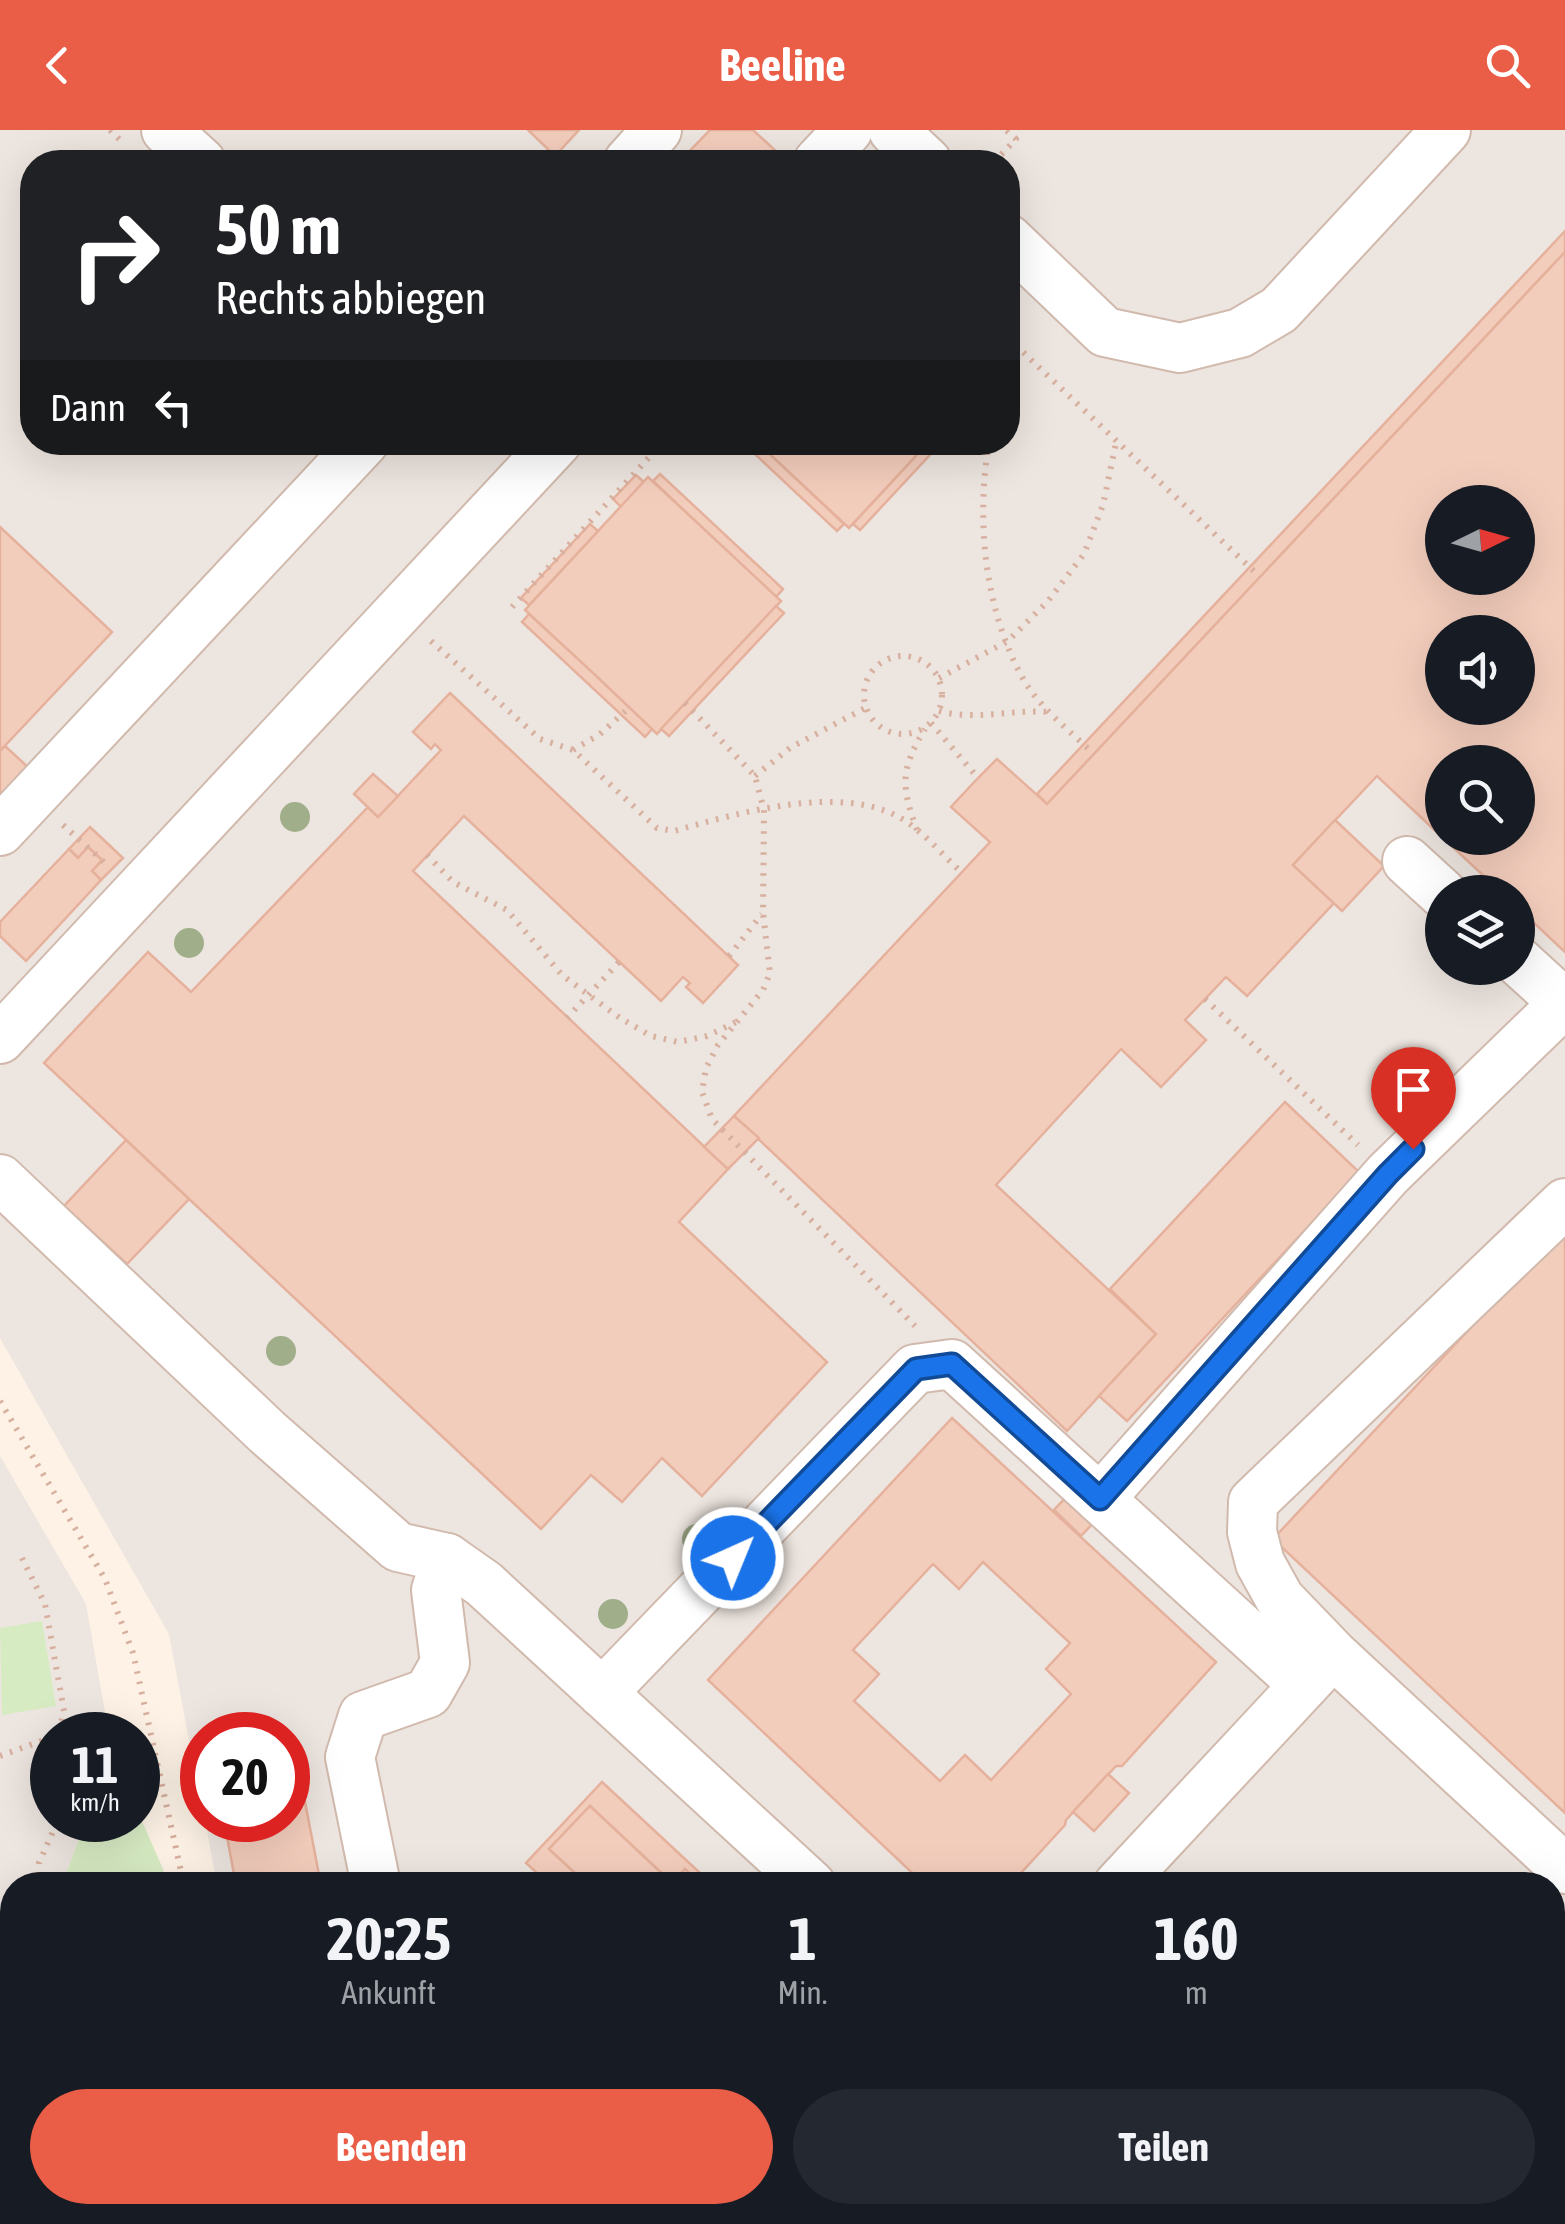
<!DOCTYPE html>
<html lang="de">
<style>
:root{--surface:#171b24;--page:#242831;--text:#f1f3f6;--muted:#9ea1a6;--accent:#ea5d47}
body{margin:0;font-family:"Asap Condensed",sans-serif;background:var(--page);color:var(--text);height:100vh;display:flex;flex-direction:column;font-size:38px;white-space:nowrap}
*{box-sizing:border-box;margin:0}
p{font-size:32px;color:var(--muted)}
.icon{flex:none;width:55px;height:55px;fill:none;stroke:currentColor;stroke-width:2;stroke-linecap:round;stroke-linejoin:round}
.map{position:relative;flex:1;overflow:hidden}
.drawer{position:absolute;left:0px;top:1742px;width:1565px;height:352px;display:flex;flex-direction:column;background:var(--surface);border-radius:40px 40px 0 0;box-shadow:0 10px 40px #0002}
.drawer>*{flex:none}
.banner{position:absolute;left:20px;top:20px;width:1000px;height:305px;border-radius:40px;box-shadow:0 10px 40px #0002;background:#202124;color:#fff;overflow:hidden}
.needle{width:65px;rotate:85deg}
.tools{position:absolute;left:1425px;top:355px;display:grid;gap:20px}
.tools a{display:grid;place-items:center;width:110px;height:110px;border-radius:50%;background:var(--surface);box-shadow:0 10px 40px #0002;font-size:50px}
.speed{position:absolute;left:30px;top:1582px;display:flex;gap:20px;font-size:50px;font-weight:700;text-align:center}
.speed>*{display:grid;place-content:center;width:130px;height:130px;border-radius:50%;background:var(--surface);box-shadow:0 10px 40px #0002;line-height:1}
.speed small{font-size:25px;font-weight:400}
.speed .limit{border:15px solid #d22;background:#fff;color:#111}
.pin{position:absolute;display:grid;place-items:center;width:85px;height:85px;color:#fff;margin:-102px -42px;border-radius:50% 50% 50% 0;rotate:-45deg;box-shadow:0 0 10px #0007}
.pin .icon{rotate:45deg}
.me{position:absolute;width:110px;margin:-55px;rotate:44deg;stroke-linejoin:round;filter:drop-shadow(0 0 8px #0008)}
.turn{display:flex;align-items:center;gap:35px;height:210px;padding:0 30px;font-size:45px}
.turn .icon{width:130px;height:130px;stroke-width:2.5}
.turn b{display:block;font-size:70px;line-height:85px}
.then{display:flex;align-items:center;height:95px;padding:0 30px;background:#0003;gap:20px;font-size:38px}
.eta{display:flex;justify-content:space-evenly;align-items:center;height:170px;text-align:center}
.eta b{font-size:60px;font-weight:700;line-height:70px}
.cta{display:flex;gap:20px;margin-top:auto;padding:20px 30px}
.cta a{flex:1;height:115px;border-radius:60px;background:var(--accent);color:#fff;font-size:40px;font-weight:700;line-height:115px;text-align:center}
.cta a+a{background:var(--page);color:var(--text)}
header{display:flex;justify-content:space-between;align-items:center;height:130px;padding:0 30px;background:var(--accent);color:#fff;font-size:45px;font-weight:700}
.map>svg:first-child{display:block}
.industrial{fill:#ede5df;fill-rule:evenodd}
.green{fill:#d7ebc3}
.water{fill:#b9e5e7;stroke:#9fd6d9;stroke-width:2.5}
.building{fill:#f3cdbc;stroke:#e6b19c;stroke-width:2.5;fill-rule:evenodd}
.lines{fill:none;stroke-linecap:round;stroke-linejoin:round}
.minor-casing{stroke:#d1baad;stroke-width:52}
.path{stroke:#d8b09f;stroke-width:6;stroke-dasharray:2.5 8;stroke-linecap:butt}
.minor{stroke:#fff;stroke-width:48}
.tree{fill:#a0ae89}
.route-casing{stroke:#114b97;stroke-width:25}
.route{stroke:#1a73e8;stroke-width:18}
</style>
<header><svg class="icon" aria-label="back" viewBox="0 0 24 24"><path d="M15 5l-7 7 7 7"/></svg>Beeline<svg class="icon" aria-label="search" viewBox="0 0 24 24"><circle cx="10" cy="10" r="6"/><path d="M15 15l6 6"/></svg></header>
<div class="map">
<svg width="1565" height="2094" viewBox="0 0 1565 2094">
<rect width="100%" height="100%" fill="#fdf2e5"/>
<g class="industrial">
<path d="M0 0H1565V2055L1553 2065 1552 1755H217L205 1690H288V1605H202V1679L169 1504 0 1208ZM32 32H1008V312H32ZM1442 372H1518V448H1442ZM1442 502H1518V578H1442ZM1442 632H1518V708H1442ZM1442 762H1518V838H1442Z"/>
<polygon points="0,1326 86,1474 109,1605 52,1605 52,1690 86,1690 62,1755 12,1755 12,1897 0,1933"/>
<polygon points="280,2083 1531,2083 1517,2094 283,2094"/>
</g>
<g class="green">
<polygon points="42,1491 56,1576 2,1585 0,1498"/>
<polygon points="138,1682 163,1739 166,1755 62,1755 86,1690 138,1690"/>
<polygon points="12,1897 12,2082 237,2083 239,2094 0,2094 0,1933"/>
</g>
<g class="water">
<polygon points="1565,1952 1565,2041 1553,2051 1553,1964"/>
<polygon points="1433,2083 1433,2082 1513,2083 1499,2094 1422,2094"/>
</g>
<g class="building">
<polygon points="528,0 579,0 555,26"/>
<polygon points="710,0 753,0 778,23 769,32 679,32"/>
<polygon points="1565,101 1565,122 1047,674 1037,664"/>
<path d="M1565 122V822L1518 778V762H1501L1443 708H1518V632H1442V707L1377 646 1293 735 1334 773 1247 866 1226 847 1185 890 1206 910 1161 957 1121 919 996 1055 1156 1204 1067 1301 734 986 990 712 951 677 978 648 997 629 1047 674ZM1442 372H1518V448H1442ZM1442 502H1518V578H1442Z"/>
<polygon points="742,312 757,312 844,394 837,401"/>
<polygon points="757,312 929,312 849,398"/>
<polygon points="929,312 942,312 860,400 853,394"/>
<polygon points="660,344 783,459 776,467 653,351"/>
<polygon points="636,345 644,352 621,377 613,369"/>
<polygon points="648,347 781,471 657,604 525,480"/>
<polygon points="590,394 598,401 529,475 521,468"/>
<polygon points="0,397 112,502 0,621"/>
<polygon points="776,476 784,483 669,606 661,599"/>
<polygon points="529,484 592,542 652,599 645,607 522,492"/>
<polygon points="450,563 738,835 703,873 686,857 690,853 683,847 661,871 464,686 413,741 728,1039 679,1092 827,1232 702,1366 662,1328 622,1372 591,1345 541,1399 44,933 148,822 191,862 368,677 378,687 441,620 435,614 431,619 413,602"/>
<polygon points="5,616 31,640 0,674 0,621"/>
<polygon points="373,644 398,666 378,687 354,664"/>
<polygon points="1335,690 1384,736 1342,781 1293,735"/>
<polygon points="90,697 123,728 101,750 92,741 102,730 88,717 78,728 69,719"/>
<polygon points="88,717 102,730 92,741 101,750 26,831 0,806 0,792 69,719 78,728"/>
<polygon points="1285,972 1359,1042 1127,1291 1099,1266 1156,1204 1110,1159"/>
<polygon points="734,986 759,1008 728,1039 704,1017"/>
<polygon points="126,1010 189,1069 127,1134 64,1076"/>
<polygon points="1565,1097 1565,1683 1273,1409"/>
<path d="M952 1288 1216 1532 1122 1636H1116L1066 1690 1065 1695 1010 1755H925L708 1550ZM983 1432 1070 1513 1046 1539 1071 1564 991 1650 965 1625 940 1651 854 1571 879 1544 853 1520 933 1434 959 1459Z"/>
<polygon points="1069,1364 1097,1389 1081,1406 1054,1380"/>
<polygon points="1108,1644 1129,1663 1094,1701 1073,1682"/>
<polygon points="300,1646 321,1755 236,1755 224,1690 288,1690 288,1648"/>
<polygon points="602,1652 713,1755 702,1755 685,1739 672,1753 590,1676 549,1719 588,1755 550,1755 526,1733"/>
<polygon points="590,1676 672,1753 685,1739 702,1755 588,1755 549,1719"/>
</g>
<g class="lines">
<g class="minor-casing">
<g id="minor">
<polyline points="166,0 201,32"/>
<polyline points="893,0 927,32"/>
<polyline points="628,32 657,0"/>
<polyline points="818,32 848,0"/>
<polyline points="1008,109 1105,202 1180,218 1240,203 1279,180 1446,0"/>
<polyline points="0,701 364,312"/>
<polyline points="1407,731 1442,763"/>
<polyline points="1518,831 1565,874"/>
<polyline points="0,909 557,312"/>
<polyline points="0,1049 267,1302 398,1417 447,1428 484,1454 811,1755"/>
<polyline points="1565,1073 1253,1372 1252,1402 1260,1433 1280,1469 1333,1524 1565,1739"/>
<polyline points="1100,1369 1388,1044 1564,873"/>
<polyline points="602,1563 915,1239 952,1234 1304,1555"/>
<polyline points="376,1755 350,1627 363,1586 428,1563 445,1533 436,1460 447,1428"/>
<polyline points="1118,1755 1324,1534"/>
</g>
</g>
<g class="path">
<polyline points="110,0 121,11"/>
<polyline points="994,32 1016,9 1006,0"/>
<polyline points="1008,208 1260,447"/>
<polyline points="1008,237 1014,215"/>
<path d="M989 312C976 389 984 476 1021 545 1037 576 1070 601 1094 624"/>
<polyline points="512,477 663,312"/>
<path d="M431 511 540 609 573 620 657 698 674 701C738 683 844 652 904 690 925 704 943 725 962 743"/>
<circle cx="903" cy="565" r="39"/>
<polyline points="939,548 1008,511 1048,471 1084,424 1103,375 1116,313"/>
<polyline points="685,573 755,646 764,680 763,783 770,843 763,860 718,915 706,938 702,962 712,989 915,1196"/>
<path d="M939 581C974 591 1013 579 1050 582"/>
<polyline points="931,593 978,648"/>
<polyline points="573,620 600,604 630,577"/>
<polyline points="755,646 790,618 867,577"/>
<polyline points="63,695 105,733"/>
<path d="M917 700C901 657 900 639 925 599"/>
<polyline points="427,725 453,752 507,780 562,845 620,888 651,906 678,912 707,906 738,891"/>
<polyline points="729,826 762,784"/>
<polyline points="1205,869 1358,1015"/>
<polyline points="567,888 619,832"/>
<polyline points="0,1271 105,1449 133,1523 184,1755"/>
<polyline points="22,1428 45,1474 64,1581 58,1605"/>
<polyline points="0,1626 52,1607"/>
<polyline points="37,1755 39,1733 58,1690"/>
<polyline points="0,1926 6,1916 7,1773"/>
<polyline points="256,2082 259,2094"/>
</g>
<use href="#minor" class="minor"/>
</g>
<g class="tree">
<circle cx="295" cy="687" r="15"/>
<circle cx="189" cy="813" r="15"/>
<circle cx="281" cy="1221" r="15"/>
<circle cx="697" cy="1409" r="15"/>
<circle cx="613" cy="1484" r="15"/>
</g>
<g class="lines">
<g class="route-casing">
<polyline id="route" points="733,1428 916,1239 952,1234 1100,1369 1388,1044 1413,1019"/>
</g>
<use href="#route" class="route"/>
</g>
</svg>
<div class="tools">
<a><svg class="needle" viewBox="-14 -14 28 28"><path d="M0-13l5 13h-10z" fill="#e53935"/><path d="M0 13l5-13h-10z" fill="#9ea1a6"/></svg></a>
<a><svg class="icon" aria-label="sound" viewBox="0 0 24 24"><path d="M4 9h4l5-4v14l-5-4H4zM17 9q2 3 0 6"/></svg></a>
<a><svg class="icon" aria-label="search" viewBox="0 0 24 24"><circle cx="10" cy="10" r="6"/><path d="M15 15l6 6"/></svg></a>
<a><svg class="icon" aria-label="layers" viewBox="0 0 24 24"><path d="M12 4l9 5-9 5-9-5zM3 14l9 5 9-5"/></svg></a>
</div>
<div class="speed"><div>11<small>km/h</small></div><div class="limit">20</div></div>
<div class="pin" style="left:1413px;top:1019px;background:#d93025"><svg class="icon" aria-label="arrive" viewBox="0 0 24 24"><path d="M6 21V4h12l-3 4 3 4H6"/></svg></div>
<svg class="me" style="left:733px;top:1428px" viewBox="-20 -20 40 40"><circle r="17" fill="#1a73e8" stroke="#fff" stroke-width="3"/><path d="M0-11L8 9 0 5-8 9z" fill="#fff"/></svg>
<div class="banner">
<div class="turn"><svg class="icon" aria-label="right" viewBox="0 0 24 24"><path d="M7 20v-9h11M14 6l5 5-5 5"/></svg><div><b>50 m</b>Rechts abbiegen</div></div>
<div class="then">Dann<svg class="icon" aria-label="left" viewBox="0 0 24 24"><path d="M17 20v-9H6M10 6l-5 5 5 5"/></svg></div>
</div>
<section class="drawer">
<div class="eta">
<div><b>20:25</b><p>Ankunft</p></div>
<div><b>1</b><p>Min.</p></div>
<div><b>160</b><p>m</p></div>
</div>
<div class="cta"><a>Beenden</a><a>Teilen</a></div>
</section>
</div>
